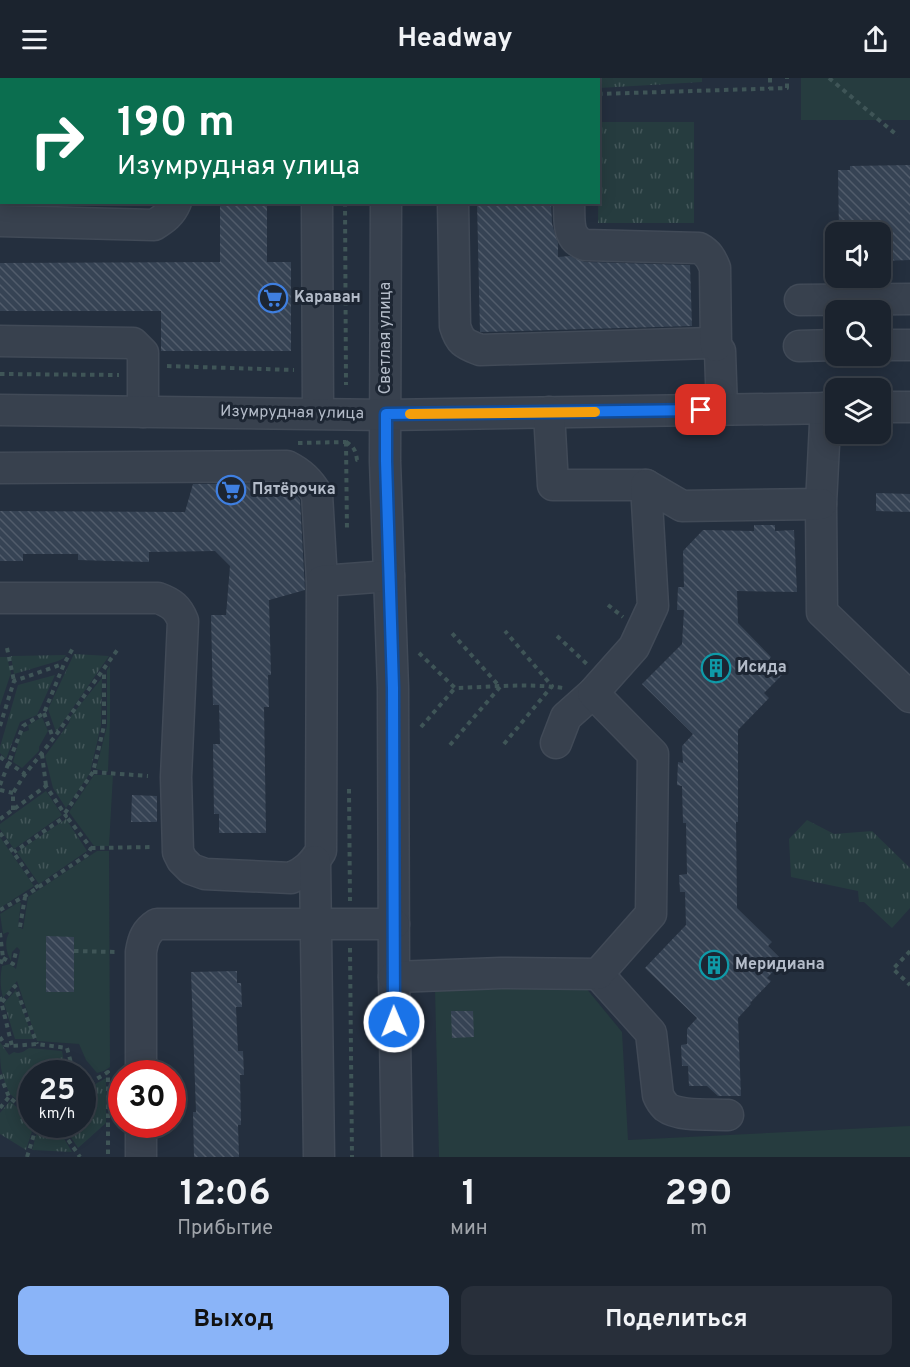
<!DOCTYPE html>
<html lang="ru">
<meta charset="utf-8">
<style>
:root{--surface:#1b232e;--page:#282f3a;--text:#f1f3f6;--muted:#a0a4aa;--line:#39404a;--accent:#8ab4f8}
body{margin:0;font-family:Overpass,sans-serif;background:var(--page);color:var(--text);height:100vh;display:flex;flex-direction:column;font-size:22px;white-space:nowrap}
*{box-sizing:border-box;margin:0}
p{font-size:20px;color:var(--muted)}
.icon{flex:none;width:33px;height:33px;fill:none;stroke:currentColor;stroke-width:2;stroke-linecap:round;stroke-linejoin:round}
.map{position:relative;height:1079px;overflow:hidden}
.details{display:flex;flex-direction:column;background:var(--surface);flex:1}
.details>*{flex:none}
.guide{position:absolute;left:0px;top:0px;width:600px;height:126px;box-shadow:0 3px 15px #0003,0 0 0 2px var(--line);background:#0b6e4f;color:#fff;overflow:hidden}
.buttons{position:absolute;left:825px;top:144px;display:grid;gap:12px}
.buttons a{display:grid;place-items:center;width:66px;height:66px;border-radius:12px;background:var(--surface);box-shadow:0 3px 15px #0003,0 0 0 2px var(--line);font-size:30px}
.speed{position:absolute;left:18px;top:982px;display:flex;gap:12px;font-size:30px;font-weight:700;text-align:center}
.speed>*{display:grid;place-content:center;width:78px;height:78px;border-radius:50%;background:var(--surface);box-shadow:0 3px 15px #0003,0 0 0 2px var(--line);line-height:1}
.speed small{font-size:15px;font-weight:400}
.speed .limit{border:9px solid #d22;background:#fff;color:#111}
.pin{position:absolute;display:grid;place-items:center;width:51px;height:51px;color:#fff;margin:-26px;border-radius:12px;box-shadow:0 3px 9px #0006}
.me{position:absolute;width:66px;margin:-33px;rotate:359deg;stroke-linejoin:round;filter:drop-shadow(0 0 4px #0008)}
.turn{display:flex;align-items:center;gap:21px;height:126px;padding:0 18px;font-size:27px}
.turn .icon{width:78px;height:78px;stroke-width:2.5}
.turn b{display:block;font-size:42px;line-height:51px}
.eta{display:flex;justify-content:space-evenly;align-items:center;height:102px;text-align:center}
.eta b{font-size:36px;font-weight:700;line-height:42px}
.button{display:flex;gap:12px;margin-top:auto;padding:12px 18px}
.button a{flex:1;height:69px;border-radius:12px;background:var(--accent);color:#111;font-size:24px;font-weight:700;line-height:69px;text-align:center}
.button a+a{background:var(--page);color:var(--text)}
header{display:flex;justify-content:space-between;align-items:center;height:78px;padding:0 18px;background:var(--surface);font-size:27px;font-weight:700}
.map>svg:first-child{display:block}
.grass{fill:#263c3f}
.park{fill:url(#park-tufts)}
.building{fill:url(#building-back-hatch)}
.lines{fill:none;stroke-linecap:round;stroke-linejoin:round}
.minor-casing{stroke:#414a57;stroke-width:33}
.path{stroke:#3f5557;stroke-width:4;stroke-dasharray:4.5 4.5;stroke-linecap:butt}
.minor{stroke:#38414e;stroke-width:30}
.route-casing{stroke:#114b97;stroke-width:15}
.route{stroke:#1a73e8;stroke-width:10}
.slow{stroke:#f59e0b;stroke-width:10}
.labels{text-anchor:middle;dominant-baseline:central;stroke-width:6;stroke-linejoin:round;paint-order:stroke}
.poi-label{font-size:16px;font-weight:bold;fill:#b4bcc9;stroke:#1d2633;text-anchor:start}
.street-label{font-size:16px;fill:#b4bcc9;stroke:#1d2633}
</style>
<header><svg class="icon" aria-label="menu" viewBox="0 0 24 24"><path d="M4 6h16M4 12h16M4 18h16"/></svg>Headway<svg class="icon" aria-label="share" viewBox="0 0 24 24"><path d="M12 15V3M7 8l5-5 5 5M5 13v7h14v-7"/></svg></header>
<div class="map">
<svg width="910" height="1079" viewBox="0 0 910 1079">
<defs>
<pattern id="park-tufts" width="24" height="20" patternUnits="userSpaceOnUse" patternTransform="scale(1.5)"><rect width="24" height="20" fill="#263c3f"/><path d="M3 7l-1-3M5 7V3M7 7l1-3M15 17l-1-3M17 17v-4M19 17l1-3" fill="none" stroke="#435659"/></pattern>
<pattern id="building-back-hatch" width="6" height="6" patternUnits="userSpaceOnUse" patternTransform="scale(1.5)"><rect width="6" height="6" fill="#364354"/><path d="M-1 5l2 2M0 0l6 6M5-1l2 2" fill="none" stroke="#515c6b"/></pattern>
</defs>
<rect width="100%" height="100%" fill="#242f3e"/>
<g class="grass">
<polygon points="0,0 38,0 38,2 2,2 1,67 0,67"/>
<rect x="801" y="0" width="109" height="42"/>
<polygon points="0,579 7,579 11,595 0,628"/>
<polygon points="110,588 110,643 108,694 96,691 107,648 107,592"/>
<polygon points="42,639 48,653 39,669 39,673 22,690 13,684 21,655 29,652 28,647"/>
<polygon points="94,697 113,697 109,768 94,768 69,734"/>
<polygon points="0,759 34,808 0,830"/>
<path d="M97 773H109L110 989 104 993 97 995 86 982 79 966 37 963 17 903 3 920C0 909 0 899 2 888L10 886 16 891 20 872 17 869 12 874 11 883C6 875 4 863 9 855L8 854 3 856 0 836 19 824 21 825 18 849 23 851 28 819Z"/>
<polygon points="586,910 622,954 628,1062 910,1048 910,1079 439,1079 435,911"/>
</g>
<g class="park">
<polygon points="592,0 702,0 702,4 599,10 598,2 592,1"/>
<polygon points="599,44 694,44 694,145 598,145"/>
<polygon points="74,576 109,578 56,654 48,631"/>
<polygon points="66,577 64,580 58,583 14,596 11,578"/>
<polygon points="55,597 37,637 20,644 6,681 0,675 0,669 18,607"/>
<polygon points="102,600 101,647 90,695 66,730 53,710 45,678 69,645 71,638"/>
<polygon points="46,713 62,737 14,771 0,751 0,746"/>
<polygon points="66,741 87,773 39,806 17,774"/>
<polygon points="807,742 834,756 872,753 910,790 910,830 892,850 864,824 859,824 858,813 791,799 789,761"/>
<polygon points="16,912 33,961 15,961 4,925"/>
<path d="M0 964 9 977 14 974C20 977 24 973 29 970L62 973 66 996H32L31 1034 10 1016C0 995 0 986 0 964Z"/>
<polygon points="106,1000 106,1045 78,1070 63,1047 82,1047 83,1013"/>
<polygon points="10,1023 31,1042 32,1047 34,1047 26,1072 0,1056 0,1035"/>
<polygon points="39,1047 56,1047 72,1074 32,1072"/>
</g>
<g class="building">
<polygon points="910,87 910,182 880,183 880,154 839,154 838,92 850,92 850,88"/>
<polygon points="220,124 267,124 267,184 291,184 291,273 161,273 161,233 0,233 0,185 220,184"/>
<polygon points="477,124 551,124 552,146 558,165 558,179 570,178 585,184 690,187 692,248 480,254"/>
<polygon points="283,405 292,412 300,422 305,512 269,522 271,597 268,597 269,629 264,629 266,755 219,755 219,736 214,736 213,666 220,666 219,627 213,627 211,537 226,537 230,488 215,473 149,474 149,484 78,482 78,476 23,476 23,483 0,483 0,433 185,434 193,406"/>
<polygon points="876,415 910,416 910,434 876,433"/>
<polygon points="754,447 775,447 775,453 794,452 797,514 737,513 738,545 771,579 768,583 782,597 764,615 769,620 738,652 738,744 736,744 737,830 772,864 768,868 783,883 767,900 771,903 750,925 751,926 738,940 741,1018 718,1018 707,1008 689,1008 688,988 682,988 681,967 687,966 687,951 697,940 645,890 686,847 685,814 680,814 679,797 687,796 686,745 683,745 682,708 677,707 678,684 683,685 682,668 693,656 642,606 682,566 684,532 677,532 678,509 684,509 683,473 703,452 754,453"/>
<polygon points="132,717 157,718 157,744 131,744"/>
<polygon points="46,858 74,859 74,914 46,914"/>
<polygon points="237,893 237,905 241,905 242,929 236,929 238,973 243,973 244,997 240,997 241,1047 238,1047 239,1079 194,1079 193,1034 196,1034 191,894"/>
<polygon points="451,933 473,933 474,959 452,960"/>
</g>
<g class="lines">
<g class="minor-casing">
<g id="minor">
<polyline points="316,0 316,2"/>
<polyline points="386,0 386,2"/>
<polyline points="450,0 450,2"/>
<polyline points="562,0 562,2"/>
<polyline points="180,2 180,0"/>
<polyline points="317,124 318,335"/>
<polyline points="386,124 385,383 393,610 394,899 397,1079"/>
<path d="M453 124 455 248C460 265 465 266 480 272L711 265 716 268 720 273 722 332"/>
<path d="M569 124C570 142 566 160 585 167L699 170C708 175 711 180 715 190L716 268"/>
<path d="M0 143 154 147C164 141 171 136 176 124"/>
<polyline points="800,222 910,221"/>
<polyline points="0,263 133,265 143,275 143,334"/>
<polyline points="880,267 910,267"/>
<polyline points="799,268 836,267"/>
<polyline points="880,329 910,329"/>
<polyline points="824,330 825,346 821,426 822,534 910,619"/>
<polyline points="0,332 386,337 836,330"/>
<polyline points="549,334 553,407 646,407"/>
<path d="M0 390 287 388C301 395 309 403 317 416L322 503"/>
<path d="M0 520H158C172 525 178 530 183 543L176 699 178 774 182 782 191 791 205 796 291 800C305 794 313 786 321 773L322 503 389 498"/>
<polyline points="556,665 566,639 593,615"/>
<polyline points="315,783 319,1079"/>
<path d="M598 896 651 955 658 1017C660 1022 662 1025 666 1029 679 1039 712 1036 728 1037"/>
<polyline points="394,899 501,895 598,896 651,836 653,676 593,615 634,569 653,528 646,407 682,428 821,426"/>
<path d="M141 996V874C143 861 146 853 157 846H394"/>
<polyline points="141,1079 141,1047"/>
</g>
</g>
<g class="path">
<polyline points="345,0 345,2"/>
<polyline points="770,0 770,11"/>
<polyline points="829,0 898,58"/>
<polyline points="43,2 43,0"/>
<polyline points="118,2 118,0"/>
<polyline points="598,16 787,10 787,0"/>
<polyline points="0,83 2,83"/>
<polyline points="345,124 346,307"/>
<polyline points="167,288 294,292"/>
<polyline points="0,296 119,297"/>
<polyline points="346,364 347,454"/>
<path d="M346 364C354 368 356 374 357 382H361"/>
<polyline points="298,365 346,364 346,362"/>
<polyline points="608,527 623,539"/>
<polyline points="557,558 588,587"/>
<polyline points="7,570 14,603"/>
<path d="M419 575 455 610C491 609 528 605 563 610"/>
<polyline points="44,635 53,660"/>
<polyline points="0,648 14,603 63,586"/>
<polyline points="421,649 455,610"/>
<polyline points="504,666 552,608 505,553"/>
<polyline points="450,667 500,609 450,553"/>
<polyline points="42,676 46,708"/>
<polyline points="0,679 25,696"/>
<polyline points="93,694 148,698"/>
<polyline points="0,707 23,648 44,635 64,586 73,570"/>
<polyline points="349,711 350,823"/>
<polyline points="0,712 13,715"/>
<polyline points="13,732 13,715 25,696 53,661 118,571"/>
<polyline points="65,735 93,694 104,648 104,593"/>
<polyline points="0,741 46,708 66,738 14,774"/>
<polyline points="0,755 38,810"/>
<polyline points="91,770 153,769"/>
<polyline points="0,832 25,818 87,777 91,770 66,738"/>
<polyline points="20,849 25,819"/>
<polyline points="0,855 3,880 0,887"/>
<polyline points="350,870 352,1079"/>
<polyline points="74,873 117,874"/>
<polyline points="910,873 893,891 910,907"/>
<polyline points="3,880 13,886 16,874"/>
<polyline points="0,919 12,968"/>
<polyline points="2,924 15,908 37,966"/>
<polyline points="0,959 5,967 12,968 37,966 67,970 74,996"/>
<polyline points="0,997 9,1019 32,1038"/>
<polyline points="82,1010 108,994 108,1079"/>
<polyline points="0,1030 9,1019"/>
<polyline points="58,1047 80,1079"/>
<polyline points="27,1079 37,1047"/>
</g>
<use href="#minor" class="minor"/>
</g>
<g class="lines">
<g class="route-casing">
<polyline id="route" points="394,944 393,610 386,383 386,336 701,332"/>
</g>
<use href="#route" class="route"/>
<polyline class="slow" points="410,336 595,334"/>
</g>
<defs>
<g id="supermarket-ring" transform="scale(1.5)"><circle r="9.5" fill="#1d2633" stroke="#3f7fe0" stroke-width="1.5"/><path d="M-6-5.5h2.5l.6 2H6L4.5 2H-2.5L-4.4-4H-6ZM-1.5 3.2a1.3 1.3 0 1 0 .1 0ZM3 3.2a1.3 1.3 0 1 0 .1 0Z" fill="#3f7fe0"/></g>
<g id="building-ring" transform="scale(1.5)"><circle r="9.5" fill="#1d2633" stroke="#0f9aa8" stroke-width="1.5"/><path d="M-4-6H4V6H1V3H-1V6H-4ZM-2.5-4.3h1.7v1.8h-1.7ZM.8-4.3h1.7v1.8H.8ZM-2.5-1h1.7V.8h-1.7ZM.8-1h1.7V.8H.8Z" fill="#0f9aa8"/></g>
</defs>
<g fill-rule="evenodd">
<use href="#supermarket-ring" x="273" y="220"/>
<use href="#supermarket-ring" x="231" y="412"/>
<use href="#building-ring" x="716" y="590"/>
<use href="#building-ring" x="714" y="887"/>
</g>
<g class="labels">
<g class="poi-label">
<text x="294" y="220">Караван</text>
<text x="252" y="412">Пятёрочка</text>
<text x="737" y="590">Исида</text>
<text x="735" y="887">Меридиана</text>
</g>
<g class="street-label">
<text transform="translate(386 260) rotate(-90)">Светлая улица</text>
<text transform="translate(292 335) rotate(1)">Изумрудная улица</text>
</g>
</g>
</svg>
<div class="buttons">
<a><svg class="icon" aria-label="sound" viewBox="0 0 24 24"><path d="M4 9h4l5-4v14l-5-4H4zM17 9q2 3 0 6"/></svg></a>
<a><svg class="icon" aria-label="search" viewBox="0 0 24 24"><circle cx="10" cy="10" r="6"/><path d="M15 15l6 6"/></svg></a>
<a><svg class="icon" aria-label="layers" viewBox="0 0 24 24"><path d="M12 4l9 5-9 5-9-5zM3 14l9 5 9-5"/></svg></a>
</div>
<div class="speed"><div>25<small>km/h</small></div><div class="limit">30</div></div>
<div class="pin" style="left:701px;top:332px;background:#d93025"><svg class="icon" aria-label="arrive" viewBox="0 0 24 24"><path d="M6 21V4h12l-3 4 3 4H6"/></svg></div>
<svg class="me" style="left:394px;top:944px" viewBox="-20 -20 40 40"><circle r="17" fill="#1a73e8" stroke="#fff" stroke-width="3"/><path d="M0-11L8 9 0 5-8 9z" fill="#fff"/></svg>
<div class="guide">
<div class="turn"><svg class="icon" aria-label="right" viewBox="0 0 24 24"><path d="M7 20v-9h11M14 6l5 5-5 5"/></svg><div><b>190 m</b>Изумрудная улица</div></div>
</div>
</div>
<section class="details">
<div class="eta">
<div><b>12:06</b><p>Прибытие</p></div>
<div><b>1</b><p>мин</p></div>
<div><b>290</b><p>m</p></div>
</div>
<div class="button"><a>Выход</a><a>Поделиться</a></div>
</section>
